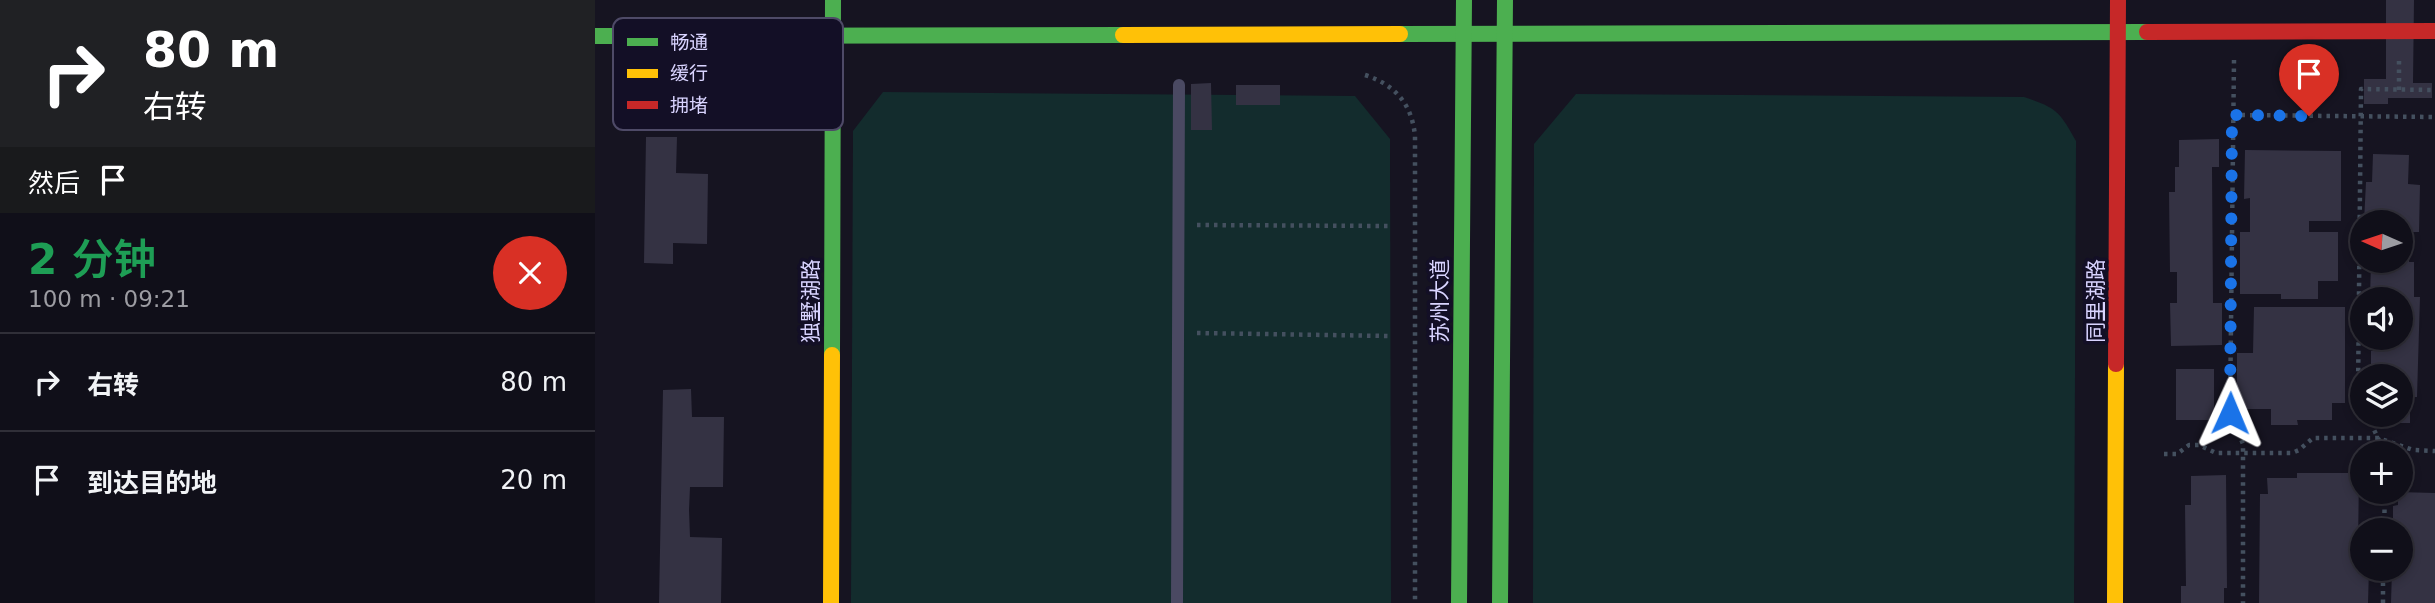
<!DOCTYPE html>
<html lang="zh">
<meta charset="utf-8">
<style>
:root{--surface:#100f19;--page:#191822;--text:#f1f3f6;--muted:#9c9ca2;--line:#302f38}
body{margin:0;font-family:"DejaVu Sans","Noto Sans SC",sans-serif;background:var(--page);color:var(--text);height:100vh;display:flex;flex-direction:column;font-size:26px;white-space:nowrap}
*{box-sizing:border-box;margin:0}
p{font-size:23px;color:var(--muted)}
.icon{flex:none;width:38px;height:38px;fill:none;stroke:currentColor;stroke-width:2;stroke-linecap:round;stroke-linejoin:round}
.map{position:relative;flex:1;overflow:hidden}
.sheet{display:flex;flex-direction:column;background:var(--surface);width:595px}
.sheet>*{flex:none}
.hud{background:#202124;color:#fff;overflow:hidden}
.needle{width:46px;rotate:273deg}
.controls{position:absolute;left:1755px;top:210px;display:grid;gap:14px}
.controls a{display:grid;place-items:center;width:63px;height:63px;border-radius:50%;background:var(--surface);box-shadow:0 4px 10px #0003,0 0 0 2px var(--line);font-size:35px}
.pin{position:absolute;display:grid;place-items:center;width:60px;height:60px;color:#fff;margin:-72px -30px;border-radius:50% 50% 50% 0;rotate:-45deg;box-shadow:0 0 7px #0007}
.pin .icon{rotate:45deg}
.me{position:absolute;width:77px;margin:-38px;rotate:1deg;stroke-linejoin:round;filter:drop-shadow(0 0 5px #0008)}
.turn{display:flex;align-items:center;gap:24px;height:147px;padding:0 28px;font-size:32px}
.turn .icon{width:91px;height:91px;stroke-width:2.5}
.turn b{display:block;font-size:49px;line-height:60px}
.then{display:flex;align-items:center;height:66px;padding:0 28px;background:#0003;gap:14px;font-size:26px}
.round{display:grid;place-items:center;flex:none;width:74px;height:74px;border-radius:37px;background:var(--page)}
.headline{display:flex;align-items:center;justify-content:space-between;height:119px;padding:0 28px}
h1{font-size:42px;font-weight:600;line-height:52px;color:#1e9e55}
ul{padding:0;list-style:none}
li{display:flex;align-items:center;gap:21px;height:98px;padding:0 28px;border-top:2px solid var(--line)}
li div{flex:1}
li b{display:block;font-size:26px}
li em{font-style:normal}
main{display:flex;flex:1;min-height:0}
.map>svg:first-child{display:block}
.green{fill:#132c2d}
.building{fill:#343243}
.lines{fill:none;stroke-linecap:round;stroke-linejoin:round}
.path{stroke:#44505f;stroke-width:4.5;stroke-dasharray:3.5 5;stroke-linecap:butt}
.lane{stroke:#4a4962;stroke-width:12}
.fast{stroke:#4caf50;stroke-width:16}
.slow{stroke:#ffc107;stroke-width:16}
.jam{stroke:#c62828;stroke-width:16}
.route{stroke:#1a73e8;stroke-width:12;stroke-dasharray:0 21.6}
.labels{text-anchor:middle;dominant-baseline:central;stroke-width:7;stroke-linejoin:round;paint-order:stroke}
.street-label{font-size:21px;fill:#d9d4ff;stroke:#130f26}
.key{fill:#130f26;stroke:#4e4a67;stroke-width:2}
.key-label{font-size:19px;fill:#d9d4ff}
</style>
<main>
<section class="sheet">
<div class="hud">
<div class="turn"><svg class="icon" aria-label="right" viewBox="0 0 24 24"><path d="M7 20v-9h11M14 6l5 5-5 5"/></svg><div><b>80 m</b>右转</div></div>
<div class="then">然后<svg class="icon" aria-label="arrive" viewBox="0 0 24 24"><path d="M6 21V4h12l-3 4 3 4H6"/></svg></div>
</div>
<div class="headline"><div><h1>2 分钟</h1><p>100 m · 09:21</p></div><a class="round" style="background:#d93025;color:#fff"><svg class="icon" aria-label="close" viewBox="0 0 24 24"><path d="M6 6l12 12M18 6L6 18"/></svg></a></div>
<ul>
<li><svg class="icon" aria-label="right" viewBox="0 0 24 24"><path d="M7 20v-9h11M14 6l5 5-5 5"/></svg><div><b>右转</b></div><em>80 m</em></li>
<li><svg class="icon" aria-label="arrive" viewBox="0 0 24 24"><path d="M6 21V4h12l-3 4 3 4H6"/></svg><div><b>到达目的地</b></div><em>20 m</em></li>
</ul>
</section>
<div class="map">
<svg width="1840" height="603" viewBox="0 0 1840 603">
<rect width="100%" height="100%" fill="#161421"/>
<g class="green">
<polygon points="288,92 760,96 795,139 796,603 256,603 258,131"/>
<path d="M981 94 1429 97C1462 108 1464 111 1481 141L1479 603H938L939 144Z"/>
</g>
<g class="building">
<polygon points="1791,0 1819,0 1818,83 1837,83 1837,98 1793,98 1793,104 1769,104 1769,79 1791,79"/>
<polygon points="616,83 617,130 596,130 596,84"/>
<rect x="641" y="85" width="44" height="20"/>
<polygon points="51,137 82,137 81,173 113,174 112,244 78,243 78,264 49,263"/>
<polygon points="1624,139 1624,167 1617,167 1618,303 1627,303 1627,345 1576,346 1575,303 1582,303 1582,272 1575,272 1574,192 1580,192 1580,167 1584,167 1584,140"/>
<polygon points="1650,150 1746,151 1746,221 1714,221 1714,232 1743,232 1743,281 1723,281 1723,299 1686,299 1686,294 1645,294 1645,232 1655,232 1655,198 1649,199"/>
<polygon points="1778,154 1814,155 1813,184 1825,185 1824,232 1814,232 1814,262 1819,262 1819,297 1825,297 1822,397 1815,397 1815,423 1785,423 1785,415 1806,415 1806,376 1776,376 1776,351 1782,351 1783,338 1806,338 1806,299 1775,299 1776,261 1806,261 1806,222 1769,222 1771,182 1777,182"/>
<polygon points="1659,307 1750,307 1750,403 1737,403 1737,420 1702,420 1703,425 1676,425 1676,409 1642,409 1642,353 1658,353"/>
<rect x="1581" y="369" width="38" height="51"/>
<polygon points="96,389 97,417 129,417 128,487 95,487 94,510 95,537 127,538 126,603 64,603 68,390"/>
<polygon points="1702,473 1764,473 1763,547 1768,547 1768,569 1774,569 1773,603 1664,603 1665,494 1673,494 1672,478 1702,478"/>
<polygon points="1631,475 1632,588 1629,588 1629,603 1586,603 1586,586 1591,586 1590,505 1596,505 1596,476"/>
<polygon points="1803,492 1840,493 1840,603 1796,603 1797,569 1806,569 1806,530 1798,530 1798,506 1803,505"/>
</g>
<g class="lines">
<g class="path">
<polyline points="1639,60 1635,413 1648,444 1648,603"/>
<path d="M770 75C801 85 817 105 820 136V603"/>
<polyline points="1804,90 1804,59"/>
<polyline points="1638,115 1840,117"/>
<polyline points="602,225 796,226"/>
<polyline points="602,333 796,336"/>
<polyline points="1768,404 1763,395 1766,89 1840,90"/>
<polyline points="1772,415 1790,453"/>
<polyline points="1569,454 1582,454 1594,445 1604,445 1621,453 1697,453 1704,450 1718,438 1783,438 1818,450 1840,451"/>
<polyline points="1789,530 1790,492"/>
<polyline points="1788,603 1788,569"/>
</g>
<polyline class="lane" points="582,603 584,85"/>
<g class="fast">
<polyline points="805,34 1552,32"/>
<polyline points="0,36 528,35"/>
<polyline points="237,355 238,0"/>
<polyline points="864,603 869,0"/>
<polyline points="905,603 910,0"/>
</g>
<g class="slow">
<polyline points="528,35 805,34"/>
<polyline points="236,603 237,355"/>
<polyline points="1520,603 1521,364"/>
</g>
<g class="jam">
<polyline points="1552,32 1840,31"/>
<polyline points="1521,364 1523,0"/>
</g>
</g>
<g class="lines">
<polyline class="route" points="1635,413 1637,115 1714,116"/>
</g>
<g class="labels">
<g class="street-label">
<text transform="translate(216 301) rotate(-90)">独墅湖路</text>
<text transform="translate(845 301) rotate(-90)">苏州大道</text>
<text transform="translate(1501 301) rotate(-90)">同里湖路</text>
</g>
</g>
<rect x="18" y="18" width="230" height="112" rx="10" class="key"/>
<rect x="32" y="38" width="31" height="8" fill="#4caf50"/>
<rect x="32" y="69" width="31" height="9" fill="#ffc107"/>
<rect x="32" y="101" width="31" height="8" fill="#c62828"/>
<g class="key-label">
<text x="75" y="49">畅通</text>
<text x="75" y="80">缓行</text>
<text x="75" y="112">拥堵</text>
</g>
</svg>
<div class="controls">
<a><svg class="needle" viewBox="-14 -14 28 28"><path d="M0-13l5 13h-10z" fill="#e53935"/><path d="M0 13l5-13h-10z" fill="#9c9ca2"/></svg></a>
<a><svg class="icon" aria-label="sound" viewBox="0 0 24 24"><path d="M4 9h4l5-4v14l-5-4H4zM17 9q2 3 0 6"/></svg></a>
<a><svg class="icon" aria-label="layers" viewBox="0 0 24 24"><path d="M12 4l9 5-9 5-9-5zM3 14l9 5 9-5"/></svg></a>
<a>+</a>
<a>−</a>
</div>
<div class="pin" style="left:1714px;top:116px;background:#d93025"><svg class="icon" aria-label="arrive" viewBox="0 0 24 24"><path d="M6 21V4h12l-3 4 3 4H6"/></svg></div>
<svg class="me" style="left:1635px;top:413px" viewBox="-20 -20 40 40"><path d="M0-17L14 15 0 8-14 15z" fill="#1a73e8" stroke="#fff" stroke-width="4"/></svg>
</div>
</main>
